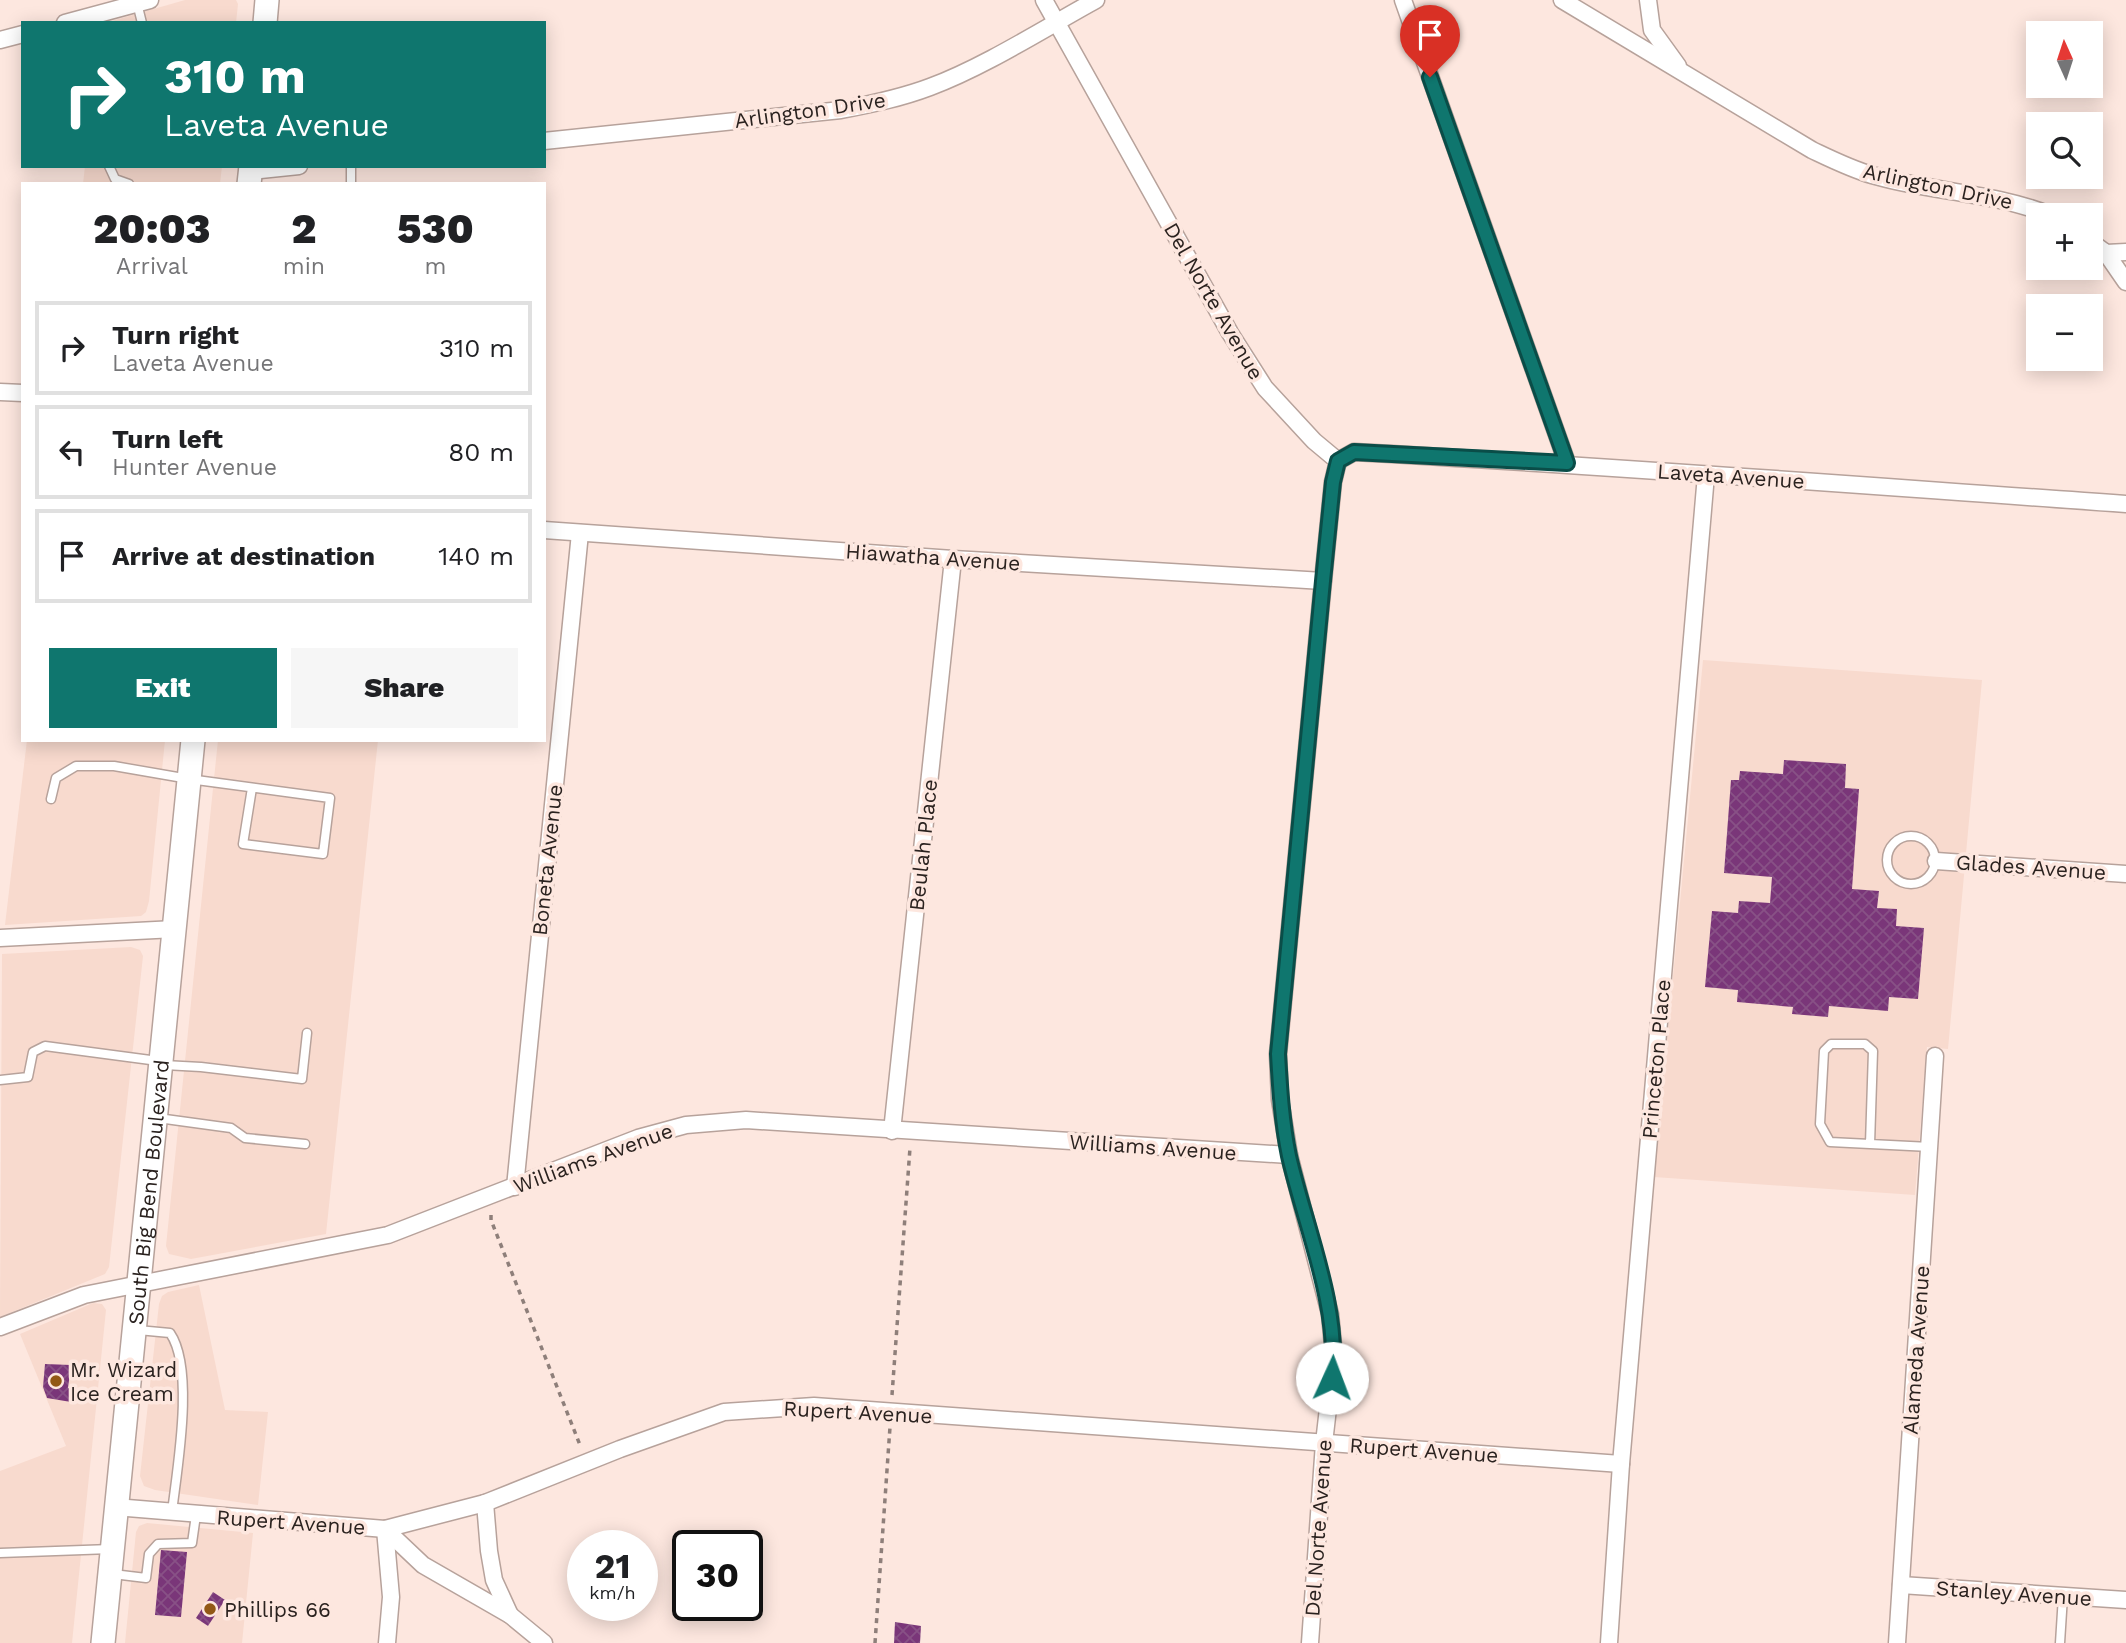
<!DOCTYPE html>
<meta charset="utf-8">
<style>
:root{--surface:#fff;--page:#f6f6f6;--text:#202124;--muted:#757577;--line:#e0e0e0;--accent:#0f766e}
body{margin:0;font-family:"Work Sans",sans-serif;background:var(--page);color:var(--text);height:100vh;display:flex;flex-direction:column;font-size:26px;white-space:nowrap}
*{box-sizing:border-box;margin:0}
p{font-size:23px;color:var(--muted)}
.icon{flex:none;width:38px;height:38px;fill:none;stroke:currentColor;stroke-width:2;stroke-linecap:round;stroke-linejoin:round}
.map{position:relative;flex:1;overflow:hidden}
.drawer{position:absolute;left:21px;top:182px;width:525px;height:560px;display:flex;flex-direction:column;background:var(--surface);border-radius:0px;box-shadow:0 4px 18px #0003}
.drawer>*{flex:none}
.hud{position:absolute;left:21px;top:21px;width:525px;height:147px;border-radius:0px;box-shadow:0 4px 18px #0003;background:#0f766e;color:#fff;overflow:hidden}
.needle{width:46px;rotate:357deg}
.buttons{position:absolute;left:2026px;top:21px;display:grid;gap:14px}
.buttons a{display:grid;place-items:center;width:77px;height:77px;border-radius:0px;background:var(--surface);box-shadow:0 4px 18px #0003;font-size:35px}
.speed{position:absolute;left:567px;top:1530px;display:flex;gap:14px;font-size:35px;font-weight:700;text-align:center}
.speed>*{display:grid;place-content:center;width:91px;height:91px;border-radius:50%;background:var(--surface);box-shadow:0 4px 18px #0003;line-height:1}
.speed small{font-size:18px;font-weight:400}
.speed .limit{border:4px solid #111;border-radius:10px;background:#fff;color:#111}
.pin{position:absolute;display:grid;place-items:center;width:60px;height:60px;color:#fff;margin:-72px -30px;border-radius:50% 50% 50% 0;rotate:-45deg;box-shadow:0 0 7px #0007}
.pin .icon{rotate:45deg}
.me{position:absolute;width:77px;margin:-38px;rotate:2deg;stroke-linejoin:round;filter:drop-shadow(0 0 5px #0008)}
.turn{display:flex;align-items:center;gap:24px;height:147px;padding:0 28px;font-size:32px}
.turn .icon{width:91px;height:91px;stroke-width:2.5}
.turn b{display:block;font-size:49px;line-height:60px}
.eta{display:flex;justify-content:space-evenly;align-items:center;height:119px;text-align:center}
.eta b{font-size:42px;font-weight:800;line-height:49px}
.button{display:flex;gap:14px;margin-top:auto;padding:14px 28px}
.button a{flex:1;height:80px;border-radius:0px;background:var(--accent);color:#fff;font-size:28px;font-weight:800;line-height:80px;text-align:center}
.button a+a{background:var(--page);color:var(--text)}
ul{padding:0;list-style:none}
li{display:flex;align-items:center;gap:21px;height:94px;margin:0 14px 10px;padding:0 14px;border:4px solid var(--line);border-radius:0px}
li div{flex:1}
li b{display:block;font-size:26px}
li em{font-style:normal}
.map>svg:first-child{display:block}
.built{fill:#f8dace}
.building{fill:url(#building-cross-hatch)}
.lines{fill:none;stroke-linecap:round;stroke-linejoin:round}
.lane-casing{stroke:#b7a29b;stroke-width:11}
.street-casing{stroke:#b7a29b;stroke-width:19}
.secondary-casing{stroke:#b7a29b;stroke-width:26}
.path{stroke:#8e7f7a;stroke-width:3.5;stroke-dasharray:5 5;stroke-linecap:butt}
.lane{stroke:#fff;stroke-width:8}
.street{stroke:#fff;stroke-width:16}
.secondary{stroke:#fff;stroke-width:23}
.route-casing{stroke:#0a4d48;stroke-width:18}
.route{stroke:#0f766e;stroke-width:12}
.poi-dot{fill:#925815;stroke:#fde7df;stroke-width:2.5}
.labels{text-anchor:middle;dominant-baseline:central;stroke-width:7;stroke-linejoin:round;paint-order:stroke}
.street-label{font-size:21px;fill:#2a221f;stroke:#fde7df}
.poi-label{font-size:21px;fill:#2a221f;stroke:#fde7df;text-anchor:start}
</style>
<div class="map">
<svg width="2126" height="1643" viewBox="0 0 2126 1643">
<defs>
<pattern id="building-cross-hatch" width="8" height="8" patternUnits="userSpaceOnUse" patternTransform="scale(1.75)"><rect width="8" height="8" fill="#7a3679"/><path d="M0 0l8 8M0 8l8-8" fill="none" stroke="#885186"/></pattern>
</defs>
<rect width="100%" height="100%" fill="#fde7df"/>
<g class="built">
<polygon points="185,0 236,0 238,4 236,23 105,23"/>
<polygon points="85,166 222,166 220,184 83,184"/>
<polygon points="1703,660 1982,680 1948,1049 1927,1047 1915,1195 1654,1177"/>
<polygon points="27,740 165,740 149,901 146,912 141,916 5,925"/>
<polygon points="218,740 378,740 326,1234 191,1259 169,1254 166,1246"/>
<polygon points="131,947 140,950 143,956 109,1267 105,1274 0,1317 2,954"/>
<polygon points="199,1285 225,1410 268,1412 258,1505 155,1490 144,1486 140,1476 159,1304 162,1296 168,1292"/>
<polygon points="93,1303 102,1304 106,1310 72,1643 0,1643 0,1471 66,1446 20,1334"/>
<polygon points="147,1523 253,1533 242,1643 125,1643 136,1532 139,1526"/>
</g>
<g class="building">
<polygon points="1784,760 1846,764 1845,788 1859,789 1852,889 1879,891 1877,908 1897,909 1896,926 1924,928 1918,999 1889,997 1888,1011 1829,1006 1828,1017 1792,1014 1793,1007 1737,1002 1738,990 1705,987 1712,911 1738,913 1739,901 1770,903 1772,877 1724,873 1731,780 1739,780 1740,771 1783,774"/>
<polygon points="45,1364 71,1365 68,1388 73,1389 71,1402 47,1398 43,1387"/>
<polygon points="161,1550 187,1552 181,1617 155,1615"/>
<polygon points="213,1592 225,1600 208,1626 196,1618"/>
<polygon points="895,1622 921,1626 920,1643 894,1643"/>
</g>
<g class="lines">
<g class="lane-casing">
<g id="lane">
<polyline points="137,3 142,23"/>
<polyline points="109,166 115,179 129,184"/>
<polyline points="351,166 351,184"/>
<polyline points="51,799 56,778 76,766 114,766 189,779 330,798 323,854 243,844 252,788"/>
<circle cx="1911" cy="860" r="24"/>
<polyline points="164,1065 201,1067 302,1079 307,1033"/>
<polyline points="0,1080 28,1077 33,1052 45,1046 158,1061"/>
<polyline points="158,1118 231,1128 245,1138 305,1144"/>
<polyline points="1870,1144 1873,1051 1865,1044 1831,1044 1824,1051 1820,1124 1830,1142 1930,1147"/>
<path d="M138 1330 170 1333C195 1369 177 1469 172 1512"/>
<polyline points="0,1553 111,1549"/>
<polyline points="113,1574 146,1578 149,1554 158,1544 192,1543 196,1515"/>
<polyline points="2060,1643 2063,1596"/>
</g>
</g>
<g class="street-casing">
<g id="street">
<polyline points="1044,0 1230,333 1265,388 1314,441 1338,461 1333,482 1323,581 1278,1054 1280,1100 1289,1155 1330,1314 1334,1356 1324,1443 1310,1643"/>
<polyline points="1403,0 1567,463"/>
<path d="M1562 0 1812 150C1831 159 1851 169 1872 175 1930 192 1993 192 2050 215"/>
<polyline points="1648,0 1652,30 1678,66"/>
<polyline points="65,23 150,0"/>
<polyline points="0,40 23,34"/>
<path d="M544 141 841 110C872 104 901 98 930 87 984 67 1045 28 1096 0"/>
<polyline points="250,171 299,166"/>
<polyline points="2091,242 2106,253 2126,252"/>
<polyline points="2106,253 2126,282"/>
<polyline points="0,392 23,393"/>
<path d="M1338 461 1354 452C1612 466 1869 486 2126 504"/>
<polyline points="544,530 953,559 1323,581"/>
<polyline points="1936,861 2126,874"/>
<polyline points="0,938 175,929"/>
<polyline points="892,1131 953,559"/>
<polyline points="515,1187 580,533"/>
<polyline points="0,1327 84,1295 388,1235 638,1138 686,1125 746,1120 1289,1155"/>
<polyline points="485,1503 489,1551 494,1580 510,1615"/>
<polyline points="115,1507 385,1529 485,1503 620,1449 724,1412 814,1406 1621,1464"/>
<polyline points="385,1529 423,1565 510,1615 544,1643"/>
<polyline points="385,1529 391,1597 387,1643"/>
<polyline points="1901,1585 2126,1600"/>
<polyline points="1609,1643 1621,1464 1706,475"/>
<polyline points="1897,1643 1935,1056"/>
</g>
</g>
<g class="secondary-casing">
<g id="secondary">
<polyline points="265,23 267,0"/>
<polyline points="249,184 251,166"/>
<path id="s1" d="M103 1643 193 740"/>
</g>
</g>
<g class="path">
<polyline points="491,1215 491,1220 580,1445"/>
<polyline points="892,1395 910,1148"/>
<polyline points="875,1643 890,1427"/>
</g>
<use href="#lane" class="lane"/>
<use href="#street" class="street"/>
<use href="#secondary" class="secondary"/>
</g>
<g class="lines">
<g class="route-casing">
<path id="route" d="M1332 1378C1340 1307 1305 1226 1289 1156 1282 1122 1280 1088 1278 1054L1323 581 1333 482 1338 461 1354 452 1567 463 1430 77"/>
</g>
<use href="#route" class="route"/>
</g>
<g class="poi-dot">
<circle cx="56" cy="1381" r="7"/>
<circle cx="210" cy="1609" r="7"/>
</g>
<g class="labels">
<g class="street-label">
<text transform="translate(810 110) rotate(-8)">Arlington Drive</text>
<text transform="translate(1938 186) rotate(12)">Arlington Drive</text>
<text transform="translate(1214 301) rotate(60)">Del Norte Avenue</text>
<text transform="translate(1731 476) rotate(4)">Laveta Avenue</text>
<text transform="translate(933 557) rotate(4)">Hiawatha Avenue</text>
<text transform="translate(923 845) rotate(-84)">Beulah Place</text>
<text transform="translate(547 860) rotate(-84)">Boneta Avenue</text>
<text transform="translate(2031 867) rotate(4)">Glades Avenue</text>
<text transform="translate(1656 1059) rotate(-85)">Princeton Place</text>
<text transform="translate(1153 1147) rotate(4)">Williams Avenue</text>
<text transform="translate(593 1158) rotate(-20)">Williams Avenue</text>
<text stroke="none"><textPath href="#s1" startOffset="453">South Big Bend Boulevard</textPath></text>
<text transform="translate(1916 1350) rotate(-86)">Alameda Avenue</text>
<text transform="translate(858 1412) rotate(3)">Rupert Avenue</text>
<text transform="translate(1424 1450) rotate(4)">Rupert Avenue</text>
<text transform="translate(291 1522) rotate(4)">Rupert Avenue</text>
<text transform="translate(1318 1528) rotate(-86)">Del Norte Avenue</text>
<text transform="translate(2014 1593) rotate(4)">Stanley Avenue</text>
</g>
<g class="poi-label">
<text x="70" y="1369">Mr. Wizard<tspan x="70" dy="24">Ice Cream</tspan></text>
<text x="224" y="1609">Phillips 66</text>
</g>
</g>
</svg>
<div class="buttons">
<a><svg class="needle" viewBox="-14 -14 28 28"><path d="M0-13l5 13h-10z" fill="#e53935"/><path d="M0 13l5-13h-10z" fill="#757577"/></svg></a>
<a><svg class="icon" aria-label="search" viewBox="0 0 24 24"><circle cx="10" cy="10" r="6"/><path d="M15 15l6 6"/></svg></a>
<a>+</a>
<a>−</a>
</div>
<div class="speed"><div>21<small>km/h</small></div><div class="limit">30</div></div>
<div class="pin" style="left:1430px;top:77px;background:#d93025"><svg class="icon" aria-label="arrive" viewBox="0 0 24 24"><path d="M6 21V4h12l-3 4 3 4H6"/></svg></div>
<svg class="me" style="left:1332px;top:1378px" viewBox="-20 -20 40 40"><circle r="19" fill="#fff"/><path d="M0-13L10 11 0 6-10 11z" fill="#0f766e"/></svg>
<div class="hud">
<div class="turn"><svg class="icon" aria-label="right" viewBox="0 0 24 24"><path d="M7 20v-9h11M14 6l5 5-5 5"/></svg><div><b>310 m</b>Laveta Avenue</div></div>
</div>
<section class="drawer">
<div class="eta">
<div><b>20:03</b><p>Arrival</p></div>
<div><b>2</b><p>min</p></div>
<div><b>530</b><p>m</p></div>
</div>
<ul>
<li><svg class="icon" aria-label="right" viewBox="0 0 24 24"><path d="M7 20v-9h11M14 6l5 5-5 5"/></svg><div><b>Turn right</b><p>Laveta Avenue</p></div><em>310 m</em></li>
<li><svg class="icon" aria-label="left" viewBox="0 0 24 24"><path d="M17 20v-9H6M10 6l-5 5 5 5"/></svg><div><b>Turn left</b><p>Hunter Avenue</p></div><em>80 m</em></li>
<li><svg class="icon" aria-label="arrive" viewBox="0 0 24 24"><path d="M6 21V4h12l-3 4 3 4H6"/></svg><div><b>Arrive at destination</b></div><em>140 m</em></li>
</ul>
<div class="button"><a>Exit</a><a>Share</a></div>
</section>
</div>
